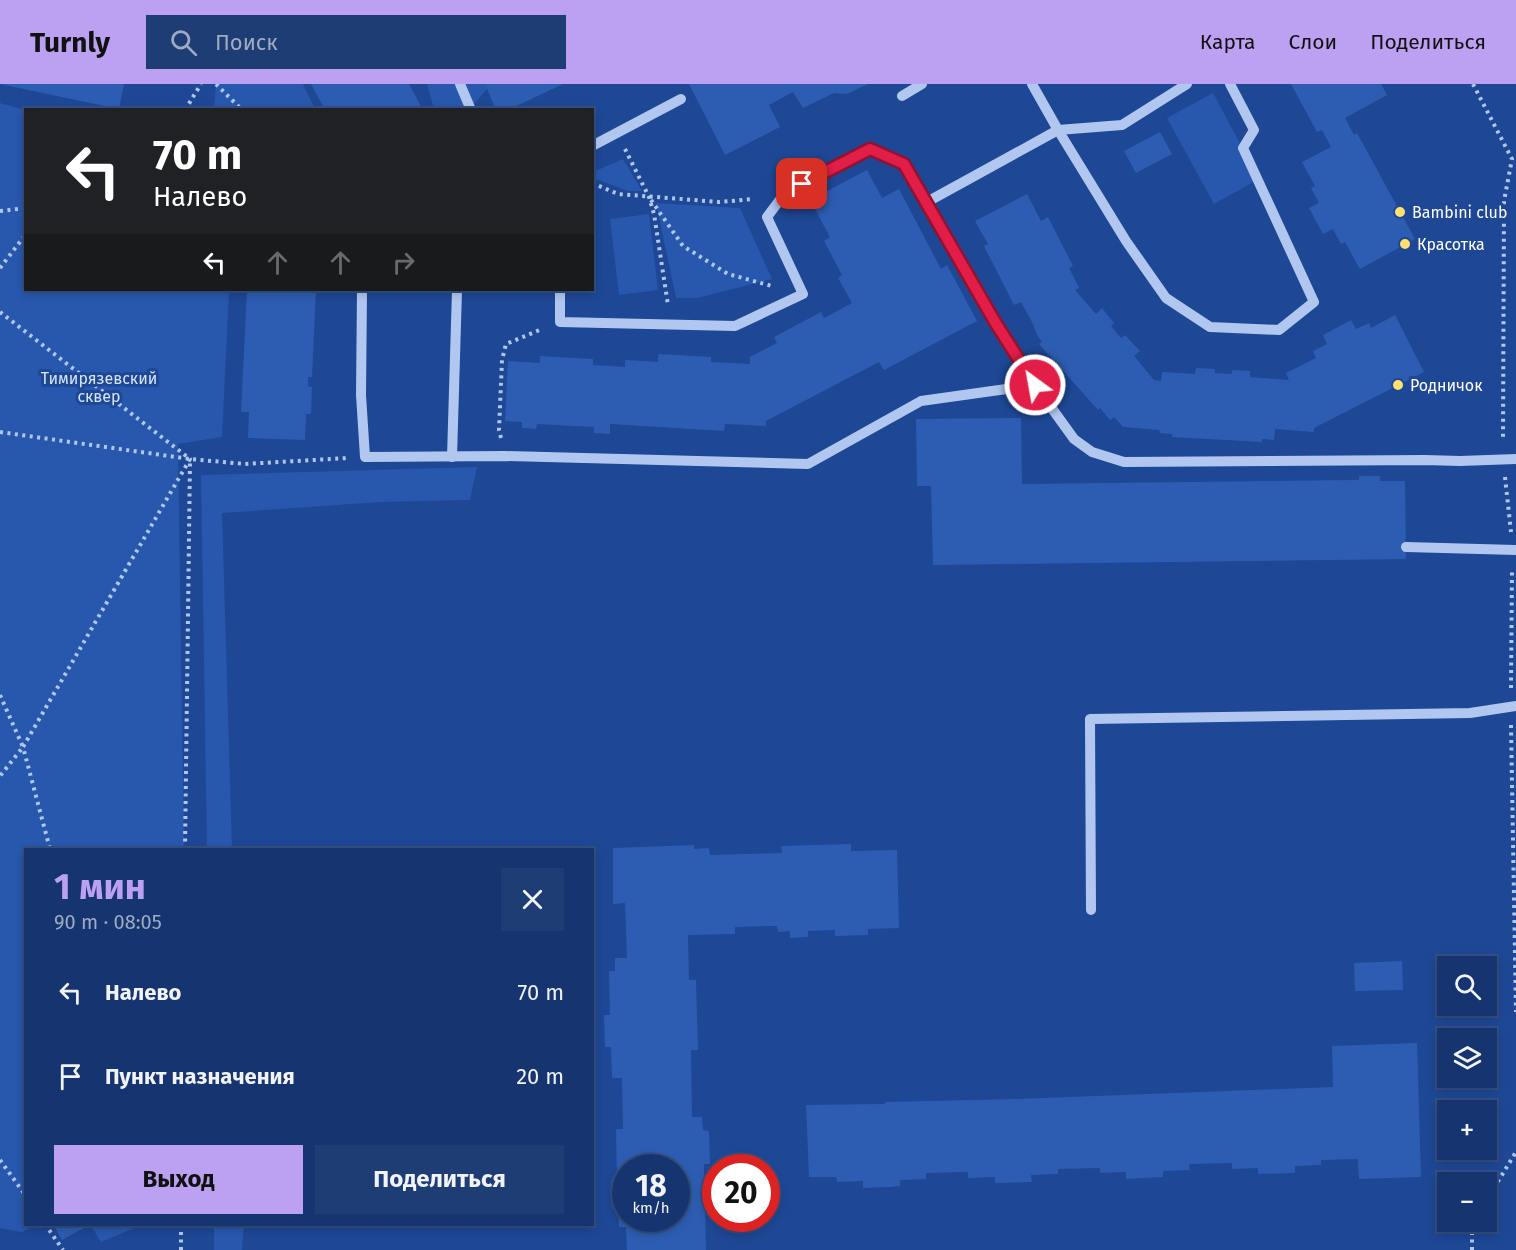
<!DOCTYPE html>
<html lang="ru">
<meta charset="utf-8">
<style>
:root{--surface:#163570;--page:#1f3d75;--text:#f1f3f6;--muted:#9eabc3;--line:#355083;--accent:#bca0f2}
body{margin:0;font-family:"Fira Sans",sans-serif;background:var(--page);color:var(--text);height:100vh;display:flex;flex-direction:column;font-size:22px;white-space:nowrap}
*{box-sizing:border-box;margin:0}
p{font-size:20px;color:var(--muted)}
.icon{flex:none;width:33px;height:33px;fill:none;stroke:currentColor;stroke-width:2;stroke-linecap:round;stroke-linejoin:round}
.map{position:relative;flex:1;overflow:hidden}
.sheet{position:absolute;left:24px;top:764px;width:570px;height:378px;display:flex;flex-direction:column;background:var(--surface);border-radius:0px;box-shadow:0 3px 9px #0003,0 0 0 2px var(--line)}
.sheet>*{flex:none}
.banner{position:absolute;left:24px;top:24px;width:570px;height:183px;border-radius:0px;box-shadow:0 3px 9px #0003,0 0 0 2px var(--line);background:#202124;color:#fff;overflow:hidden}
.tools{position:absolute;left:1437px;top:872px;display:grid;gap:12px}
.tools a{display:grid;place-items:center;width:60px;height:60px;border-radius:0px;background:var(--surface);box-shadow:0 3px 9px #0003,0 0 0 2px var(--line);font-size:30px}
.speed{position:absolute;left:612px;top:1070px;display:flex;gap:12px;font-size:30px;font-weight:700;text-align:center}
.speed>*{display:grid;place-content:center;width:78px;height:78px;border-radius:50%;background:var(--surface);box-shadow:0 3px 9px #0003,0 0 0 2px var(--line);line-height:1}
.speed small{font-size:15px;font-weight:400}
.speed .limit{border:9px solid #d22;background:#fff;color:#111}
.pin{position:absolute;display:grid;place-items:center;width:51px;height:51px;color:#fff;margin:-26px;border-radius:12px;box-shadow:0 3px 9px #0006}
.me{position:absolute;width:66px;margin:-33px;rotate:328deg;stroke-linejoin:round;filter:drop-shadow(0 0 4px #0008)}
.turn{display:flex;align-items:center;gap:21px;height:126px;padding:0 30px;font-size:27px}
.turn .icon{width:78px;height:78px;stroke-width:2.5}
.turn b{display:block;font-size:42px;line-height:51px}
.lanes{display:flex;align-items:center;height:57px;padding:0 30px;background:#0003;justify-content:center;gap:30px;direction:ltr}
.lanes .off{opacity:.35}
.round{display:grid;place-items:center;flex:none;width:63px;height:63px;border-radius:0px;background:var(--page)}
.summary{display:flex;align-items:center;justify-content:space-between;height:102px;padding:0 30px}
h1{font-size:36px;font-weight:700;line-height:45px;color:var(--accent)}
.button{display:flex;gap:12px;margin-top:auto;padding:12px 30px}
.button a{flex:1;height:69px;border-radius:0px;background:var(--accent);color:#111;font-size:24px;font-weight:700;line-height:69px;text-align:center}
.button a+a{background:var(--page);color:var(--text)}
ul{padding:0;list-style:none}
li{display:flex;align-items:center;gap:18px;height:84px;padding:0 30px}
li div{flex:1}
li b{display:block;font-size:22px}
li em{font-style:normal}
header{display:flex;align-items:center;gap:36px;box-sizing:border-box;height:84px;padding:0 30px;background:var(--accent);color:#111}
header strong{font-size:28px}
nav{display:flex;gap:33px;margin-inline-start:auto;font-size:21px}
.search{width:420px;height:54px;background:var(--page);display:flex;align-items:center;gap:15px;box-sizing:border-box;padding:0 21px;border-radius:0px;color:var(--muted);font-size:22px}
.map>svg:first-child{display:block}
.green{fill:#2758ae}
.building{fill:#2d5db2;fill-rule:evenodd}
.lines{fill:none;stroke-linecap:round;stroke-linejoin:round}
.path{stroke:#b1c7ef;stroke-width:4;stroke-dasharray:3 4.5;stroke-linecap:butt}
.minor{stroke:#b1c7ef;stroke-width:10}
.route-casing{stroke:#92132f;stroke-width:15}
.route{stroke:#e11d48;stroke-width:10}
.poi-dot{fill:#fee170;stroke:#1e4795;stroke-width:2}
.labels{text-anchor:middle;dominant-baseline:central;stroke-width:6;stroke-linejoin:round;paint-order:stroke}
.poi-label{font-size:16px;fill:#fff;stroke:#1e4795;text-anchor:start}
.park-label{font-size:16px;fill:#d7e4fa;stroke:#1e4795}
</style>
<header>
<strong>Turnly</strong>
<div class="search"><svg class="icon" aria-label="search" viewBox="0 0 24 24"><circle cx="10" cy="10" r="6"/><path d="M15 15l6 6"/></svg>Поиск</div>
<nav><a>Карта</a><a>Слои</a><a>Поделиться</a></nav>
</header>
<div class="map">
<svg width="1516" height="1166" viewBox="0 0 1516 1166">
<rect width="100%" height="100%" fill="#1e4795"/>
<g class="green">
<polygon points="216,0 303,0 315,25 214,25"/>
<polygon points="427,0 491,0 469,26 434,25"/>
<polygon points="1213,9 1259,95 1214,120 1167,34"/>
<polygon points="0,19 25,26 26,206 229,206 222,353 178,360 184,765 26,765 26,1140 37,1140 22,1148 0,1144"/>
<polygon points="623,75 642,107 628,107 593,94 593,88"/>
<polygon points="656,119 740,124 772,195 697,214 676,214"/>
<polygon points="649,130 658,206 619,211 610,135"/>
<polygon points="477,383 470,416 380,418 222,429 232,765 207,765 201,391"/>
<polygon points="90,1140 144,1140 101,1158"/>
<polygon points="214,1140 244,1140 242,1166 214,1166"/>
</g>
<g class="building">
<polygon points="0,0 124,0 119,25"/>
<polygon points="311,0 409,0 423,26 325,26"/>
<polygon points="485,0 563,0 508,26 496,26"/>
<polygon points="689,0 868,0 847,10 834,9 803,24 793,8 769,21 780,43 725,71"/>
<polygon points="1291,0 1381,0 1387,11 1345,34 1354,51 1357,49 1415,155 1360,185 1345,158 1341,160 1333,145 1323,150 1309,124 1319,119 1311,104 1315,102 1302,78 1331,63 1322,46 1317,48"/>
<polygon points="1160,48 1172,70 1136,89 1124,67"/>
<polygon points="867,86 882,114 899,105 941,185 947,181 977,237 884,286 879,278 766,337 766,342 725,340 724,347 610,340 610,350 594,349 594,343 537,340 536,345 522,344 522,338 505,337 508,277 540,279 540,272 593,275 593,281 625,283 625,276 658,278 658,270 711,273 711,278 750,280 750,273 777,259 774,253 821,228 824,234 852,219 838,194 842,191 824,157 830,153 810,116"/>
<polygon points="1027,110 1041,137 1048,133 1073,182 1069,184 1079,204 1075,206 1096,230 1102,224 1114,239 1111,242 1121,254 1125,251 1140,267 1134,272 1154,296 1161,297 1162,288 1195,290 1196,284 1215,285 1215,289 1232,290 1232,286 1250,287 1250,293 1289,296 1286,289 1316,274 1313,267 1327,260 1323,251 1351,236 1356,245 1369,239 1371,244 1395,231 1424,288 1314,344 1314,348 1275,345 1274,356 1262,355 1262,358 1172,353 1172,350 1160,349 1159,346 1123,343 1114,333 1110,336 1100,324 1098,326 1039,260 1042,258 1037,251 1032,238 1021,218 1014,221 984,162 988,160 975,137"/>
<polygon points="247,206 316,206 312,293 308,293 308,302 312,303 311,330 306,330 305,356 248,354 249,328 241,328"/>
<polygon points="1021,334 1022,400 1359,396 1359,392 1380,392 1380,397 1405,397 1406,475 933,481 931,402 917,402 916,335"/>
<path d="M851 760V767L897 766 899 844 868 845V851L835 852V846L808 847V853L790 854V847L778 848 777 842 735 843V850L688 851 689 896H696L698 966H691L692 1033H702L703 1046 709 1047 710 1080H704V1105H711V1123L705 1124 706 1166H627L626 1143H619L618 1114H611V1096H617L616 1045H623L622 994H612L611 963H605L604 931H610L609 887H615V874H627L625 819 613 820V764L694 761V765L709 764 710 771 782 769 781 762ZM626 1083H676V1134H626Z"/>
<polygon points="1402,877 1403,906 1355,907 1354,879"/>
<polygon points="1417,959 1421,1093 1359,1095 1358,1075 1321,1076 1321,1081 1295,1082 1295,1089 1258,1090 1258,1084 1232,1085 1232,1079 1189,1080 1190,1086 1163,1087 1163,1093 1126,1095 1126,1088 1100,1089 1100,1084 1058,1085 1058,1090 1031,1091 1032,1098 995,1099 995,1093 968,1094 968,1088 926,1089 926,1095 900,1096 900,1102 891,1103 863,1104 863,1097 837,1098 836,1093 809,1093 806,1021 885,1020 885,1018 1017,1015 1333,1003 1332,962"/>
<polygon points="53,1140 91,1140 62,1156"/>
</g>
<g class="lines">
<g class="path">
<polyline points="216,0 242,26"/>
<polyline points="1473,0 1512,75 1504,117 1503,355"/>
<polyline points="185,26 201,0"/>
<polyline points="625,65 649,113 654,130 668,221"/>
<polyline points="592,99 618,110 719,118 754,115"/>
<polyline points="651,116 683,162 728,190 772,202"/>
<polyline points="0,127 26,124"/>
<polyline points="0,184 26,150"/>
<polyline points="0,228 190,375 23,663 50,765"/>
<polyline points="0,348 190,375 245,380 348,374"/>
<polyline points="501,354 499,346 502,276 506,260 542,245"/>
<polyline points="1505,393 1511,448"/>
<polyline points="1511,604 1512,485"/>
<polyline points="0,611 23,663 0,692"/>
<polyline points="1511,641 1516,928"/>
<polyline points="185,765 190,376"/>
<polyline points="0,1076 26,1112"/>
<polyline points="1486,1117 1516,1068"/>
<polyline points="45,1140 63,1166"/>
<polyline points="181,1166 181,1140"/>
<polyline points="1472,1166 1472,1141 1474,1137"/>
</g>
<g class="minor">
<polyline points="460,0 471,26"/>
<polyline points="1187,0 1122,41 1058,46 1126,157 1166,214 1210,243 1279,246 1314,218 1243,64 1254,46 1230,0"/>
<polyline points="902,12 922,0"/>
<polyline points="592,62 681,15"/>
<polyline points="927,118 1058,46 1032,0"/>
<polyline points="362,206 361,311 365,373 505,372 808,380 921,317 1035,301 1074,355 1092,368 1124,378 1425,376 1460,377 1516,375"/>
<polyline points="560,206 560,238 735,242 803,210 767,133 785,109 870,65 904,80 995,238 1035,301"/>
<polyline points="452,373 457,206"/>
<polyline points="1406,463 1516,466"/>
<polyline points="1091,826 1090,635 1470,629 1516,622"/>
</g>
</g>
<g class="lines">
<g class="route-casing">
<polyline id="route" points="802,100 870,65 904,80 995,238 1035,301"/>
</g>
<use href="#route" class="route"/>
</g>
<g class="poi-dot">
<circle cx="1400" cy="128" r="6"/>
<circle cx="1405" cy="160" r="6"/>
<circle cx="1398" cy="301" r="6"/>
</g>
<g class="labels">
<g class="poi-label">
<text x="1412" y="128">Bambini club</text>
<text x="1417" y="160">Красотка</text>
<text x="1410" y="301">Родничок</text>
</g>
<g class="park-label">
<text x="99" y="294">Тимирязевский<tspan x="99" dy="18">сквер</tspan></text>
</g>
</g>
</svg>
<div class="tools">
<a><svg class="icon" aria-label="search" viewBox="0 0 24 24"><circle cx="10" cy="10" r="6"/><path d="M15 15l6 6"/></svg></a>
<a><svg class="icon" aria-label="layers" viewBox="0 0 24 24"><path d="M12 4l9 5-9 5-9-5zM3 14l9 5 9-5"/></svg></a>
<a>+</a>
<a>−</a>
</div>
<div class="speed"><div>18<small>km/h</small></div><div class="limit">20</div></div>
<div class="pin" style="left:802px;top:100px;background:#d93025"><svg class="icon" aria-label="arrive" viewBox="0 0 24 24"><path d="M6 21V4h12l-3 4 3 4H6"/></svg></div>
<svg class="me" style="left:1035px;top:301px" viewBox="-20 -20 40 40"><circle r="17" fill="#e11d48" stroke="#fff" stroke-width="3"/><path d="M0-11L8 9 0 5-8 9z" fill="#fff"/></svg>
<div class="banner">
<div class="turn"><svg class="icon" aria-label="left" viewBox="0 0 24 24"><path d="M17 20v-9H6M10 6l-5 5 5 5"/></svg><div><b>70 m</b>Налево</div></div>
<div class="lanes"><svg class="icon" aria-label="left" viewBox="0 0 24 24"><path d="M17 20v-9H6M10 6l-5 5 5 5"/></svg><svg class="icon off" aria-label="ahead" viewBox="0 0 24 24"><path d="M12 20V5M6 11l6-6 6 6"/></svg><svg class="icon off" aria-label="ahead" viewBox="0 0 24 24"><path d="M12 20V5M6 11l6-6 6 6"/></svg><svg class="icon off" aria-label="right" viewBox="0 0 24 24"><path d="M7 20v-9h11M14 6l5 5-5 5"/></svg></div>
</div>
<section class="sheet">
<div class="summary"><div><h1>1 мин</h1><p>90 m · 08:05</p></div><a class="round"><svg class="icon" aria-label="close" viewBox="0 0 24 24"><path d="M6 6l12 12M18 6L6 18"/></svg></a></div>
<ul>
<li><svg class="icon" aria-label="left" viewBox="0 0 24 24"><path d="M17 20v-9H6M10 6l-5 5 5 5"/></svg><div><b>Налево</b></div><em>70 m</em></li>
<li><svg class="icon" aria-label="arrive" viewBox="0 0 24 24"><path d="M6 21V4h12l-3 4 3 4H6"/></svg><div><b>Пункт назначения</b></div><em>20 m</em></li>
</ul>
<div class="button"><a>Выход</a><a>Поделиться</a></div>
</section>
</div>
